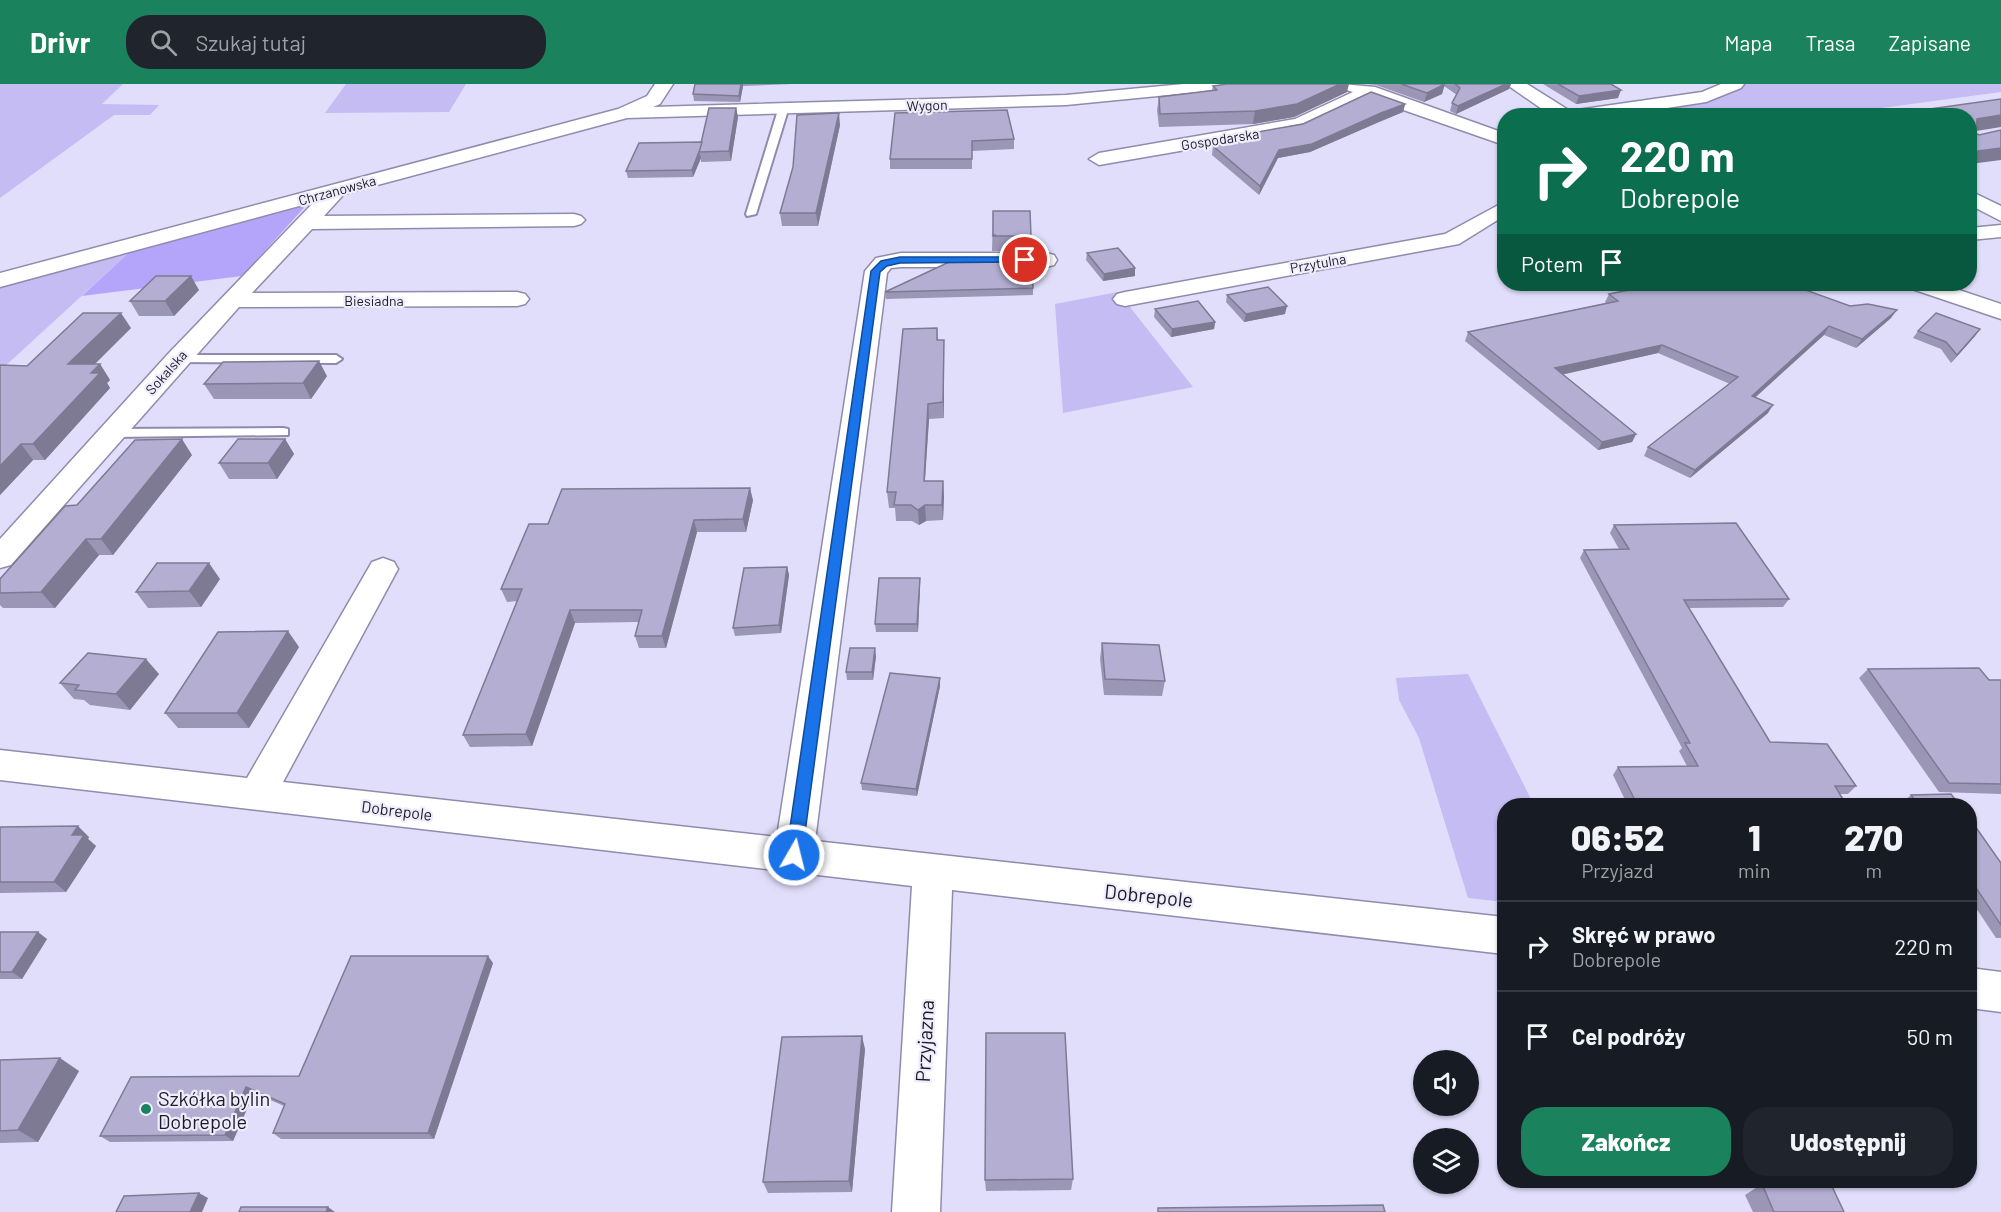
<!DOCTYPE html>
<html lang="pl">
<meta charset="utf-8">
<style>
:root{--surface:#171b24;--page:#20242c;--text:#f1f3f6;--muted:#9ea1a6;--line:#363941;--accent:#1a825d}
body{margin:0;font-family:Barlow,sans-serif;background:var(--page);color:var(--text);height:100vh;display:flex;flex-direction:column;font-size:22px;white-space:nowrap}
*{box-sizing:border-box;margin:0}
p{font-size:20px;color:var(--muted)}
.icon{flex:none;width:33px;height:33px;fill:none;stroke:currentColor;stroke-width:2;stroke-linecap:round;stroke-linejoin:round}
.map{position:relative;flex:1;overflow:hidden}
.sheet{position:absolute;left:1497px;top:714px;width:480px;height:390px;display:flex;flex-direction:column;background:var(--surface);border-radius:24px;box-shadow:0 2px 4px #0004}
.sheet>*{flex:none}
.top-card{position:absolute;left:1497px;top:24px;width:480px;height:183px;border-radius:24px;box-shadow:0 2px 4px #0004;background:#0b6e4f;color:#fff;overflow:hidden}
.fabs{position:absolute;left:1413px;top:966px;display:grid;gap:12px}
.fabs a{display:grid;place-items:center;width:66px;height:66px;border-radius:50%;background:var(--surface);box-shadow:0 2px 4px #0004;font-size:30px}
.pin{position:absolute;display:grid;place-items:center;width:51px;height:51px;color:#fff;margin:-26px;border:3px solid #fff;border-radius:50%;box-shadow:0 2px 6px #0007}
.me{position:absolute;width:66px;margin:-33px;rotate:8deg;stroke-linejoin:round;filter:drop-shadow(0 0 4px #0008)}
.turn{display:flex;align-items:center;gap:21px;height:126px;padding:0 24px;font-size:27px}
.turn .icon{width:78px;height:78px;stroke-width:2.5}
.turn b{display:block;font-size:42px;line-height:51px}
.then{display:flex;align-items:center;height:57px;padding:0 24px;background:#0003;gap:12px;font-size:22px}
.eta{display:flex;justify-content:space-evenly;align-items:center;height:102px;text-align:center}
.eta b{font-size:36px;font-weight:800;line-height:42px}
.primary-button{display:flex;gap:12px;margin-top:auto;padding:12px 24px}
.primary-button a{flex:1;height:69px;border-radius:24px;background:var(--accent);color:#fff;font-size:24px;font-weight:800;line-height:69px;text-align:center}
.primary-button a+a{background:var(--page);color:var(--text)}
ul{padding:0;list-style:none}
li{display:flex;align-items:center;gap:18px;height:90px;padding:0 24px;border-top:2px solid var(--line)}
li div{flex:1}
li b{display:block;font-size:22px}
li em{font-style:normal}
header{display:flex;align-items:center;gap:36px;box-sizing:border-box;height:84px;padding:0 30px;background:var(--accent);color:#fff}
header strong{font-size:28px}
nav{display:flex;gap:33px;margin-inline-start:auto;font-size:21px}
.search{width:420px;height:54px;background:var(--page);display:flex;align-items:center;gap:15px;box-sizing:border-box;padding:0 21px;border-radius:24px;color:var(--muted);font-size:22px}
.map>svg:first-child{display:block}
.green{fill:#c4bcf3}
.forest{fill:#b4a5fb}
.lines{fill:none;stroke-linecap:round;stroke-linejoin:round}
.lane-casing{stroke:#908bac;stroke-width:4}
.street-casing{stroke:#908bac;stroke-width:3}
.lane{fill:#fff;fill-rule:evenodd}
.street{fill:#fff;fill-rule:evenodd}
.wall{fill:#9b96b5}
.shaded-wall{fill:#7e7a93}
.building{fill:#b4afd2;stroke:#7e7a93;stroke-width:1.5}
.route{fill:#1a73e8;stroke:#114b97;stroke-width:1.5}
.poi-dot{fill:#1a825d;stroke:#efedfc;stroke-width:2}
.labels{text-anchor:middle;dominant-baseline:central;stroke-width:4.5;stroke-linejoin:round;paint-order:stroke}
.far-street-label{font-size:14px;fill:#1c1a27;stroke:#efedfc}
.street-label{font-size:16px;fill:#1c1a27;stroke:#efedfc}
.near-street-label{font-size:20px;fill:#1c1a27;stroke:#efedfc}
.near-poi-label{font-size:20px;fill:#1c1a27;stroke:#efedfc;text-anchor:start}
</style>
<header>
<strong>Drivr</strong>
<div class="search"><svg class="icon" aria-label="search" viewBox="0 0 24 24"><circle cx="10" cy="10" r="6"/><path d="M15 15l6 6"/></svg>Szukaj tutaj</div>
<nav><a>Mapa</a><a>Trasa</a><a>Zapisane</a></nav>
</header>
<div class="map">
<svg width="2001" height="1128" viewBox="0 0 2001 1128">
<rect width="100%" height="100%" fill="#e1defb"/>
<g class="green">
<polygon points="0,0 123,0 102,20 159,21 150,31 114,31 0,114"/>
<polygon points="346,0 466,0 449,28 325,29"/>
<polygon points="1743,0 2001,0 2001,8 1829,31 1598,32 1717,14"/>
<polygon points="135,163 3,284 0,285 0,199"/>
<polygon points="1118,208 1193,303 1063,329 1055,220"/>
<polygon points="1468,590 1534,721 1504,722 1504,818 1468,814 1419,654 1399,616 1396,594"/>
</g>
<polygon class="forest" points="312,115 242,192 82,212 135,163"/>
<g class="lines">
<g class="lane-casing">
<g id="lane">
<polygon points="783,23 788,26 756,130 747,132 746,130 778,26"/>
<polygon points="177,271 336,271 342,275 336,279 173,278 173,272"/>
<polygon points="283,344 288,345 288,351 111,353 104,349 111,345"/>
</g>
</g>
<g class="street-casing">
<g id="street">
<polygon points="655,0 673,0 660,20 653,23 1066,11 1184,0 1238,0 1229,5 1066,21 627,34 344,110 324,132 574,130 581,132 585,136 581,140 574,142 312,145 252,209 517,208 525,210 529,215 525,220 517,222 239,223 11,481 0,484 0,455 168,270 314,118 0,203 0,189 618,25 647,12"/>
<polygon points="1341,0 1375,3 1504,49 1504,61 1369,14 1300,46 1099,81 1089,75 1099,69 1295,35 1353,8 1343,5"/>
<polygon points="1506,0 1527,0 1570,27 1702,8 1721,0 1744,0 1741,4 1706,18 1615,32 1552,32"/>
<polygon points="1970,107 2001,122 2001,137 1970,121"/>
<polygon points="1504,118 1504,132 1459,160 1125,222 1117,220 1113,215 1117,210 1125,208 1445,150"/>
<polygon points="2001,141 2001,153 1970,156 1970,144"/>
<polygon points="901,169 1046,169 1054,171 1057,176 1054,181 1046,183 901,183 891,184 887,189 815,757 1504,833 1504,870 952,806 940,1128 892,1128 912,802 0,696 0,666 247,694 372,478 383,474 394,478 398,485 283,698 777,753 865,187 876,174"/>
<polygon points="1909,200 1941,200 2001,220 2001,235 1912,205"/>
<polygon points="1970,884 2001,888 2001,928 1970,924"/>
</g>
</g>
<use href="#lane" class="lane"/>
<use href="#street" class="street"/>
</g>
<g class="wall">
<polygon points="695,0 792,0 743,2 740,18 694,17 693,10"/>
<polygon points="1366,0 1511,0 1509,5 1456,30 1450,27 1452,19 1457,11 1444,2 1442,10 1424,18 1376,1"/>
<polygon points="1543,0 1611,0 1618,14 1576,20"/>
<polygon points="1213,2 1347,8 1294,33 1253,40 1159,43 1157,26 1159,13 1212,6"/>
<polygon points="1405,20 1403,28 1379,38 1310,68 1278,74 1259,111 1212,71 1213,62 1256,55 1257,48"/>
<polygon points="736,24 738,33 731,77 701,78 701,74 693,93 628,94 626,87 702,58"/>
<polygon points="895,29 1014,55 1014,65 972,67 972,85 890,85 890,75"/>
<polygon points="840,41 818,142 782,142 780,129"/>
<polygon points="993,127 1031,152 1031,167 992,167"/>
<polygon points="1087,169 1135,184 1135,192 1103,197 1086,176"/>
<polygon points="1784,203 1891,234 1856,264 1824,251 1755,313 1768,329 1690,394 1644,372 1648,363 1730,300 1658,269 1563,290 1636,350 1632,358 1598,366 1465,257 1468,248 1606,219 1605,218 1609,210"/>
<polygon points="1033,204 1033,211 886,215 885,208"/>
<polygon points="199,206 174,232 139,232 130,217"/>
<polygon points="1227,211 1285,230 1244,238 1226,218"/>
<polygon points="1155,225 1215,238 1214,245 1171,253 1154,233"/>
<polygon points="131,244 94,280 100,280 110,296 107,299 110,304 45,376 33,376 0,411 0,281 27,282"/>
<polygon points="937,244 938,256 944,256 944,334 929,335 925,397 943,397 944,413 943,436 926,437 919,441 912,437 896,437 895,424 889,424 887,408"/>
<polygon points="1918,247 1975,252 1951,279 1941,265 1913,254"/>
<polygon points="327,292 311,315 214,315 204,300"/>
<polygon points="285,355 294,370 277,395 229,395 219,379"/>
<polygon points="192,371 113,471 99,471 55,524 3,524 0,521 0,495 77,421"/>
<polygon points="753,416 746,448 697,448 666,564 639,564 635,552 639,538 575,539 532,662 470,663 463,651 517,517 507,518 501,505 548,440"/>
<polygon points="1614,441 1789,515 1783,523 1689,524 1770,658 1856,702 1848,710 1840,710 1847,722 1628,722 1613,691 1618,683 1687,682 1679,667 1682,664 1580,474 1584,466 1619,465 1610,449"/>
<polygon points="787,483 789,491 781,549 735,552 733,544"/>
<polygon points="220,495 201,523 148,524 136,508"/>
<polygon points="920,502 918,548 876,548 875,540"/>
<polygon points="1102,559 1165,597 1162,612 1104,611 1100,575"/>
<polygon points="299,563 249,644 178,644 165,629"/>
<polygon points="876,572 873,596 847,596 846,588"/>
<polygon points="1868,585 1989,596 2001,596 2001,710 1939,708 1859,594"/>
<polygon points="159,590 130,626 90,621 84,616 74,615 60,599"/>
<polygon points="940,602 917,712 862,706 861,699"/>
<polygon points="1911,711 1960,722 1906,722 1903,718"/>
<polygon points="1970,735 2001,779 2001,854 1996,854 1970,815"/>
<polygon points="0,743 89,753 88,755 96,762 66,808 0,809"/>
<polygon points="0,848 47,855 22,895 0,895"/>
<polygon points="493,879 434,1055 281,1055 273,1049 284,1022 254,1009 233,1057 110,1058 100,1052 131,993 299,992"/>
<polygon points="865,965 852,1108 768,1109 763,1098"/>
<polygon points="0,976 79,987 38,1058 0,1059"/>
<polygon points="1073,1095 1071,1106 986,1107 985,1096"/>
<polygon points="1762,1100 1844,1128 1753,1128 1745,1111"/>
</g>
<g class="shaded-wall">
<polygon points="741,0 743,0 743,2 740,18 739,12"/>
<polygon points="1340,0 1349,0 1347,8 1294,33 1253,40 1255,27"/>
<polygon points="1445,0 1442,10 1424,18 1427,9"/>
<polygon points="1506,0 1511,0 1509,5 1456,30 1458,22"/>
<polygon points="1621,6 1618,14 1576,20 1579,12"/>
<polygon points="1405,20 1403,28 1379,38 1310,68 1278,74 1259,111 1260,102 1279,66"/>
<polygon points="736,24 738,33 731,77 729,67"/>
<polygon points="839,29 840,41 818,142 816,129"/>
<polygon points="2001,31 2001,43 1970,48 1977,35"/>
<polygon points="703,58 699,68 701,74 693,93 692,86"/>
<polygon points="2001,64 2001,76 1970,80 1970,68"/>
<polygon points="1135,184 1135,192 1103,197 1104,190"/>
<polygon points="191,192 199,206 174,232 165,217"/>
<polygon points="1287,222 1285,230 1244,238 1246,230"/>
<polygon points="1897,226 1891,234 1856,264 1862,255"/>
<polygon points="121,229 131,244 79,296 68,280"/>
<polygon points="1215,238 1214,245 1171,253 1172,245"/>
<polygon points="1829,242 1824,251 1747,321 1752,312"/>
<polygon points="1980,245 1975,252 1951,279 1957,271"/>
<polygon points="944,256 944,334 943,318"/>
<polygon points="1662,261 1658,269 1552,293 1555,284"/>
<polygon points="319,277 327,292 311,315 303,299"/>
<polygon points="100,280 110,296 107,299 110,304 45,376 33,360 91,289"/>
<polygon points="928,320 929,335 924,407 923,392"/>
<polygon points="1773,321 1768,329 1690,394 1695,386"/>
<polygon points="1636,350 1632,358 1598,366 1602,358"/>
<polygon points="182,355 192,371 113,471 101,455"/>
<polygon points="285,355 294,370 277,395 268,379"/>
<polygon points="21,360 33,376 0,411 0,382"/>
<polygon points="943,397 944,413 943,436 942,421"/>
<polygon points="750,404 753,416 746,448 743,435"/>
<polygon points="925,421 926,437 919,441 918,426"/>
<polygon points="694,436 697,448 666,564 662,552"/>
<polygon points="86,455 99,471 55,524 41,508"/>
<polygon points="209,479 220,495 201,523 189,507"/>
<polygon points="787,483 789,491 781,549 779,541"/>
<polygon points="920,494 920,502 918,548 917,540"/>
<polygon points="570,526 575,539 532,662 526,650"/>
<polygon points="288,547 299,563 249,644 237,629"/>
<polygon points="875,564 876,572 873,596 872,588"/>
<polygon points="146,575 159,590 130,626 116,610"/>
<polygon points="940,594 940,602 917,712 916,705"/>
<polygon points="78,742 89,753 88,755 96,762 66,808 54,798 72,751"/>
<polygon points="38,848 47,855 22,895 12,888"/>
<polygon points="488,872 493,879 434,1055 428,1049"/>
<polygon points="862,952 865,965 852,1108 849,1097"/>
<polygon points="60,974 79,987 38,1058 18,1046"/>
<polygon points="246,1003 254,1009 233,1057 225,1051"/>
<polygon points="199,1109 208,1114 202,1128 190,1128"/>
<polygon points="328,1123 335,1128 326,1128"/>
</g>
<g class="building">
<polygon points="695,0 741,0 739,12 693,10"/>
<polygon points="1227,0 1340,0 1297,20 1255,27 1160,30 1159,13 1217,6 1213,2"/>
<polygon points="1401,0 1445,0 1427,9"/>
<polygon points="1455,0 1506,0 1458,22 1452,19 1460,4"/>
<polygon points="1558,0 1611,0 1621,6 1579,12"/>
<polygon points="1371,8 1405,20 1381,29 1312,60 1279,66 1260,102 1213,62 1258,55 1257,48 1303,40"/>
<polygon points="2001,15 2001,31 1977,35 1976,49 1979,51 2001,46 2001,64 1970,68 1970,32 1880,32"/>
<polygon points="709,24 736,24 729,67 699,68"/>
<polygon points="1007,26 1014,55 972,57 972,75 890,75 895,29"/>
<polygon points="839,29 816,129 780,129 793,83 797,31"/>
<polygon points="702,58 700,65 692,86 626,87 639,59"/>
<polygon points="993,127 1030,127 1031,152 992,152 996,151 993,151"/>
<polygon points="1118,164 1135,184 1104,190 1087,169"/>
<polygon points="949,178 1032,178 1033,204 885,208"/>
<polygon points="156,192 191,192 165,217 130,217"/>
<polygon points="1660,200 1774,200 1784,203 1789,200 1850,222 1868,220 1897,226 1862,255 1829,242 1752,312 1773,321 1695,386 1648,363 1738,293 1662,261 1555,284 1636,350 1602,358 1468,248 1618,217 1609,210"/>
<polygon points="1268,203 1287,222 1246,230 1227,211"/>
<polygon points="1198,217 1215,238 1172,245 1155,225"/>
<polygon points="83,229 121,229 68,280 100,280 91,289 100,289 33,360 21,360 0,382 0,281 27,282"/>
<polygon points="1936,229 1980,245 1957,271 1946,258 1918,247"/>
<polygon points="937,244 937,256 944,256 943,318 928,320 924,397 943,397 942,421 925,421 918,426 911,421 894,421 896,408 887,408 903,245"/>
<polygon points="319,277 303,299 204,300 223,278"/>
<polygon points="182,355 101,455 86,455 41,508 0,509 0,495 65,422 77,421 135,356"/>
<polygon points="238,355 285,355 268,379 219,379"/>
<polygon points="750,404 743,435 694,436 662,552 635,552 642,526 570,526 526,650 463,651 522,505 501,505 529,440 548,440 562,405"/>
<polygon points="1736,439 1789,515 1684,516 1770,658 1827,660 1856,702 1835,702 1847,722 1712,722 1710,718 1636,718 1618,683 1698,682 1685,659 1690,659 1584,466 1629,465 1614,441"/>
<polygon points="157,479 209,479 189,507 136,508"/>
<polygon points="787,483 779,541 733,544 744,484"/>
<polygon points="879,494 920,494 917,540 875,540"/>
<polygon points="288,547 237,629 165,629 218,548"/>
<polygon points="1102,559 1159,561 1165,597 1105,595"/>
<polygon points="850,564 875,564 872,588 846,588"/>
<polygon points="88,569 146,575 116,610 75,606 79,601 60,599"/>
<polygon points="1979,584 1989,596 2001,596 2001,700 1949,699 1868,585"/>
<polygon points="890,589 940,594 916,705 861,699"/>
<polygon points="1951,710 1960,722 1919,722 1911,711"/>
<polygon points="1970,735 2001,779 2001,841 1970,795"/>
<polygon points="78,742 72,751 84,751 54,798 0,798 0,743"/>
<polygon points="0,848 38,848 12,888 0,888"/>
<polygon points="351,872 488,872 428,1049 273,1049 285,1020 246,1003 225,1051 100,1052 131,993 299,992"/>
<polygon points="986,949 1065,949 1073,1095 985,1096"/>
<polygon points="862,952 849,1097 763,1098 782,953"/>
<polygon points="60,974 18,1046 0,1047 0,976"/>
<polygon points="1830,1098 1844,1128 1774,1128 1762,1100"/>
<polygon points="199,1109 190,1128 116,1128 124,1112"/>
<polygon points="1383,1121 1385,1128 1158,1128 1158,1124"/>
<polygon points="241,1123 328,1123 326,1128 239,1128"/>
</g>
<polygon class="route" points="900,173 1025,173 1030,176 1025,178 900,179 887,182 880,188 802,771 799,776 788,776 786,771 871,187 881,177"/>
<circle class="poi-dot" cx="146" cy="1025" r="6"/>
<g class="labels">
<g class="far-street-label">
<text transform="translate(927 21) rotate(-2)">Wygon</text>
<text transform="translate(1220 55) rotate(-9)">Gospodarska</text>
<text transform="translate(337 106) rotate(-15)">Chrzanowska</text>
<text transform="translate(1318 179) rotate(-10)">Przytulna</text>
<text x="374" y="216">Biesiadna</text>
<text transform="translate(166 288) rotate(-48)">Sokalska</text>
</g>
<g class="street-label">
<text transform="translate(397 726) rotate(7)">Dobrepole</text>
</g>
<g class="near-street-label">
<text transform="translate(1149 811) rotate(6)">Dobrepole</text>
<text transform="translate(924 957) rotate(-87)">Przyjazna</text>
</g>
<g class="near-poi-label">
<text x="158" y="1014">Szkółka bylin<tspan x="158" dy="23">Dobrepole</tspan></text>
</g>
</g>
</svg>
<div class="fabs">
<a><svg class="icon" aria-label="sound" viewBox="0 0 24 24"><path d="M4 9h4l5-4v14l-5-4H4zM17 9q2 3 0 6"/></svg></a>
<a><svg class="icon" aria-label="layers" viewBox="0 0 24 24"><path d="M12 4l9 5-9 5-9-5zM3 14l9 5 9-5"/></svg></a>
</div>
<div class="pin" style="left:1025px;top:176px;background:#d93025"><svg class="icon" aria-label="arrive" viewBox="0 0 24 24"><path d="M6 21V4h12l-3 4 3 4H6"/></svg></div>
<svg class="me" style="left:794px;top:771px" viewBox="-20 -20 40 40"><circle r="17" fill="#1a73e8" stroke="#fff" stroke-width="3"/><path d="M0-11L8 9 0 5-8 9z" fill="#fff"/></svg>
<div class="top-card">
<div class="turn"><svg class="icon" aria-label="right" viewBox="0 0 24 24"><path d="M7 20v-9h11M14 6l5 5-5 5"/></svg><div><b>220 m</b>Dobrepole</div></div>
<div class="then">Potem<svg class="icon" aria-label="arrive" viewBox="0 0 24 24"><path d="M6 21V4h12l-3 4 3 4H6"/></svg></div>
</div>
<section class="sheet">
<div class="eta">
<div><b>06:52</b><p>Przyjazd</p></div>
<div><b>1</b><p>min</p></div>
<div><b>270</b><p>m</p></div>
</div>
<ul>
<li><svg class="icon" aria-label="right" viewBox="0 0 24 24"><path d="M7 20v-9h11M14 6l5 5-5 5"/></svg><div><b>Skręć w prawo</b><p>Dobrepole</p></div><em>220 m</em></li>
<li><svg class="icon" aria-label="arrive" viewBox="0 0 24 24"><path d="M6 21V4h12l-3 4 3 4H6"/></svg><div><b>Cel podróży</b></div><em>50 m</em></li>
</ul>
<div class="primary-button"><a>Zakończ</a><a>Udostępnij</a></div>
</section>
</div>
